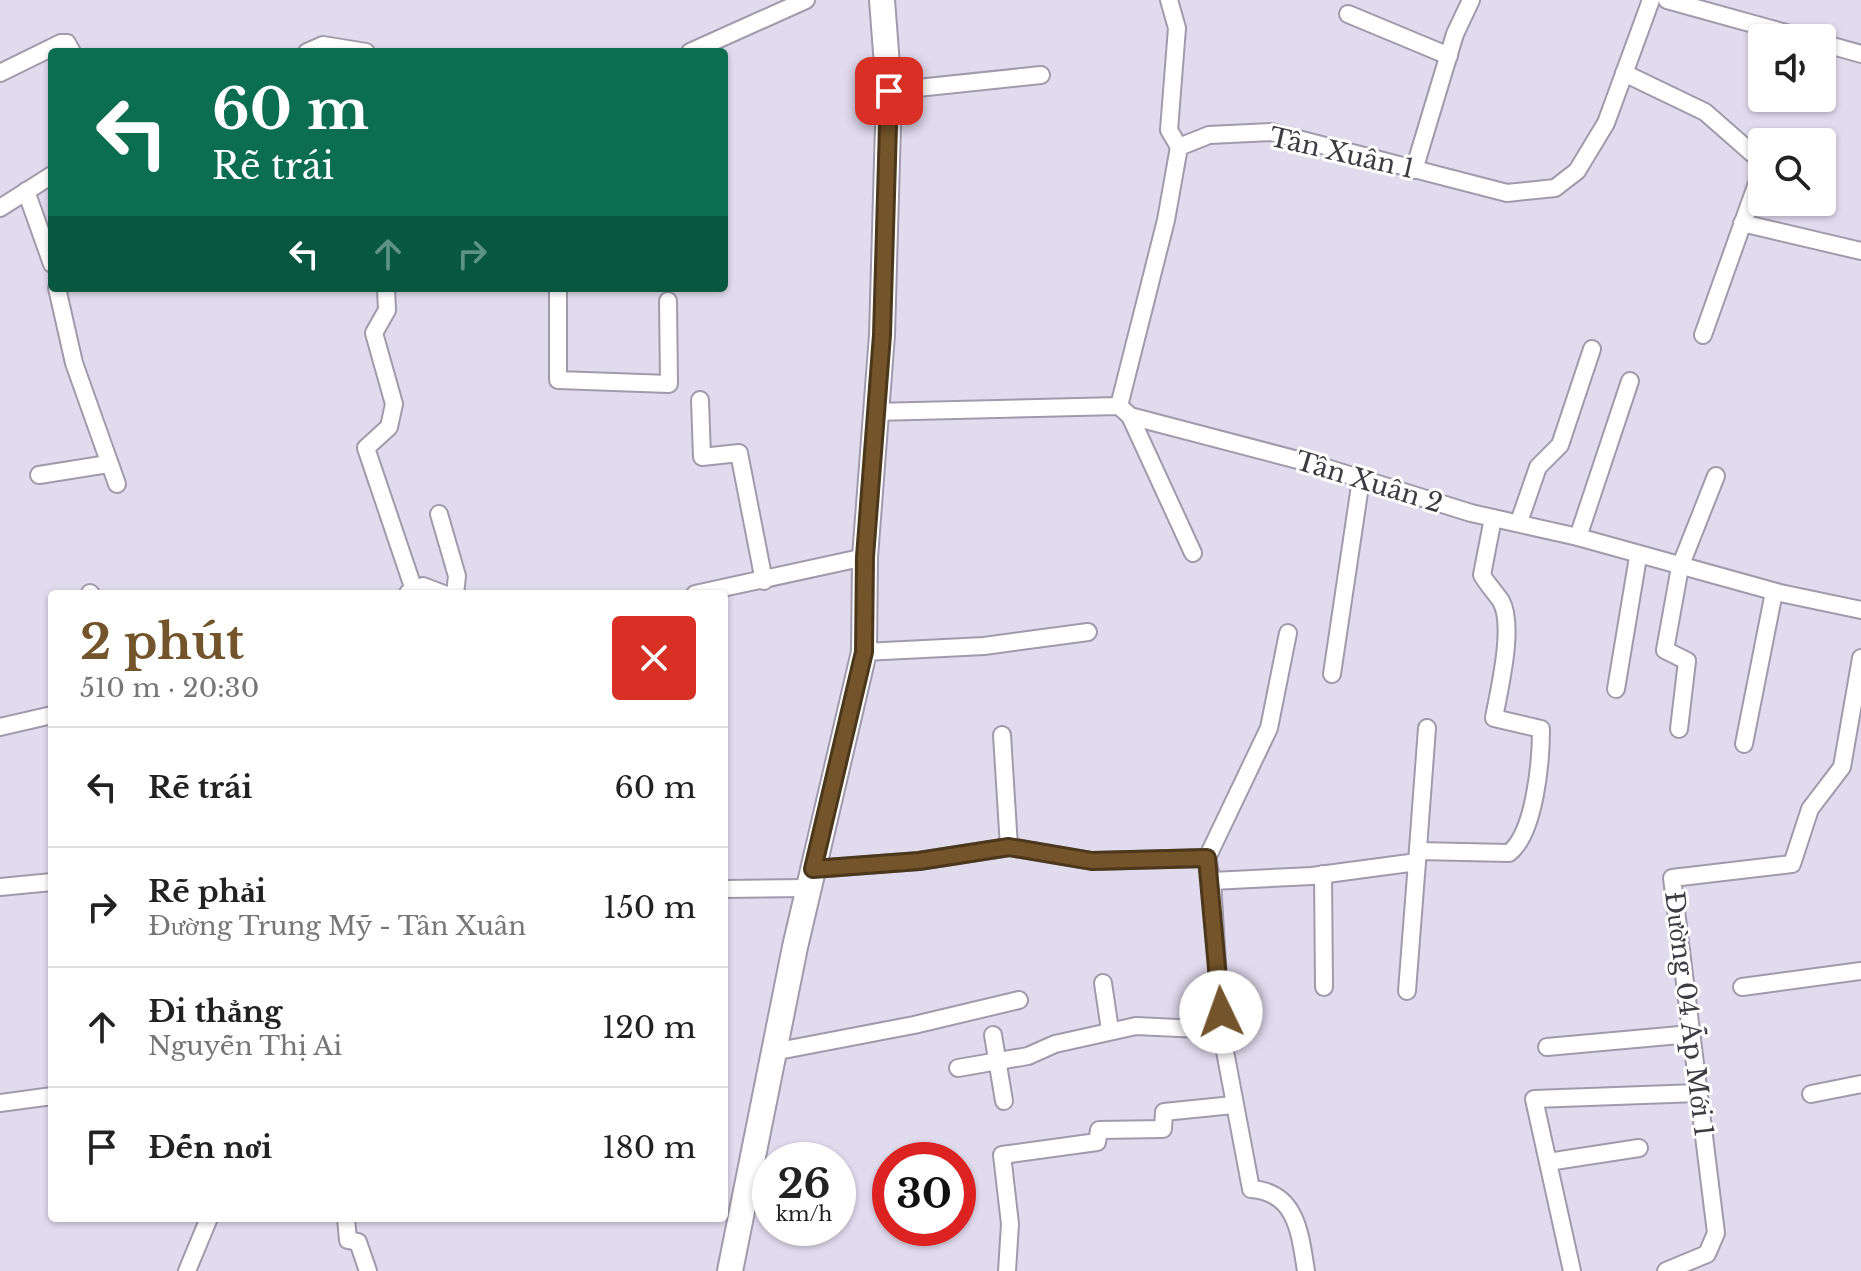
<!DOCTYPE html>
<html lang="vi">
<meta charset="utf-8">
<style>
:root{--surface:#fff;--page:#f2f2f2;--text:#222;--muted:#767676;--line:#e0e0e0;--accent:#74542a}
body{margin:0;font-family:"Libre Baskerville",serif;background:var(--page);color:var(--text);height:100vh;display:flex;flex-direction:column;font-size:30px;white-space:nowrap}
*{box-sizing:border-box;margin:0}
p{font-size:26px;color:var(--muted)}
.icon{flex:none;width:44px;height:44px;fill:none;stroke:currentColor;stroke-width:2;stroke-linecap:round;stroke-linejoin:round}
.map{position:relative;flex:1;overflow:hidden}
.side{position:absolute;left:48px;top:590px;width:680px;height:632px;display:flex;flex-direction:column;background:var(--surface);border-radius:8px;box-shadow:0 2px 6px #0004}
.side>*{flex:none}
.hud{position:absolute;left:48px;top:48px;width:680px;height:244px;border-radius:8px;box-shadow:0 2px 6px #0004;background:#0b6e4f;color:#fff;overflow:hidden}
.tools{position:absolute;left:1748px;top:24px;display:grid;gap:16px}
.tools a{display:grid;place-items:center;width:88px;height:88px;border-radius:8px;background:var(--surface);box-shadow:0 2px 6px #0004;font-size:40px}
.speed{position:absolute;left:752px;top:1142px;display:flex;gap:16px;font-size:40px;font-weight:700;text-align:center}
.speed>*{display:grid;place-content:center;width:104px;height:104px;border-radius:50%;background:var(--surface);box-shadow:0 2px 6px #0004;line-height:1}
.speed small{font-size:20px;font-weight:400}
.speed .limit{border:12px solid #d22;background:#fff;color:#111}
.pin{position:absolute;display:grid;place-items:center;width:68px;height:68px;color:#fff;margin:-34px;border-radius:16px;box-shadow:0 4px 12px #0006}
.me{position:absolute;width:88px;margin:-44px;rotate:357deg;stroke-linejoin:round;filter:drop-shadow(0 0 6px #0008)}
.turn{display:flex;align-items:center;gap:28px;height:168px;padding:0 32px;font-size:36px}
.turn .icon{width:104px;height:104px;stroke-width:2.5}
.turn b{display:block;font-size:56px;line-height:68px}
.lanes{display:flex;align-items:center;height:76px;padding:0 32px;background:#0003;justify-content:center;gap:40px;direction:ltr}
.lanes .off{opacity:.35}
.round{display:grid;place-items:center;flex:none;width:84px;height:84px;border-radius:8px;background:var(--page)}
.summary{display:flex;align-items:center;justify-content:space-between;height:136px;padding:0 32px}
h1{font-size:48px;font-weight:700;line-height:60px;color:var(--accent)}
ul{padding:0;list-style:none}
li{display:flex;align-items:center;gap:24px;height:120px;padding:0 32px;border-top:2px solid var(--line)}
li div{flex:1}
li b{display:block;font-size:30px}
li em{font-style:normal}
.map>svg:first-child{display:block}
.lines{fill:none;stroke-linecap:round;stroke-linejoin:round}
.street-casing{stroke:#a09aac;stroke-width:20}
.secondary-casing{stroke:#a09aac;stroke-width:28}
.street{stroke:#fff;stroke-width:16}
.secondary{stroke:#fff;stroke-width:24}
.route-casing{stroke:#4b371b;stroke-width:20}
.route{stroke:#74542a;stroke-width:14}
.labels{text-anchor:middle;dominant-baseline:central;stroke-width:6;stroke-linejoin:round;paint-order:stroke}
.street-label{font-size:26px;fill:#3e3b43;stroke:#fff}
</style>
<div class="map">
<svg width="1861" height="1271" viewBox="0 0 1861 1271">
<rect width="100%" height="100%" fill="#e1dbee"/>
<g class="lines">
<g class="street-casing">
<g id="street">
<polyline points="1169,0 1177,28 1169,130 1179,147"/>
<polyline points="1667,0 1804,38"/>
<polyline points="1348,14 1449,56"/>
<polyline points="1822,43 1861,54"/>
<polyline points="307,52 323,45 366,52"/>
<polyline points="690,52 806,0"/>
<polyline points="0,73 61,43 67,43 72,52"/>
<polyline points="1624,73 1705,112 1762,162"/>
<polyline points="889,91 1041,75"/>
<polyline points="1414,170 1455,34 1471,0"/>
<polyline points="26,191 52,264"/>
<polyline points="0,208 52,175"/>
<polyline points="1742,223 1861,251"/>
<polyline points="57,288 74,363 117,484"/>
<polyline points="558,288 558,380 669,384 668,301"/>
<polyline points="386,289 387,310 374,333 394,404 389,427 366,448 414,590"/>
<polyline points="1703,335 1762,169"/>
<polyline points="700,400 702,457 739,453 764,581"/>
<polyline points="1119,406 1166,220 1179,147 1209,135 1271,132 1507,193 1555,188 1577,171 1606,123 1651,0"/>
<polyline points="873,412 1119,406 1130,416 1317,465 1471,513 1578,537 1780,593 1861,610"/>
<polyline points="1130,416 1193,553"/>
<polyline points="39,475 108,464"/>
<polyline points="439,514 457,576 455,594"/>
<polyline points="1519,522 1538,467 1560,445 1592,349"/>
<polyline points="1578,537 1630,381"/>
<polyline points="90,593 91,594"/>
<polyline points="408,593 423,586 444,594"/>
<polyline points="695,594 865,557"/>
<polyline points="864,652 984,646 1088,632"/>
<polyline points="1332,674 1361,479"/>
<polyline points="1616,689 1638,557"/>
<polyline points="0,727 52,715"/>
<polyline points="1679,729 1687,661 1665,650 1680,567 1716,476"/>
<polyline points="1002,735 1009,847"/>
<polyline points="1744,744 1774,592"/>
<path d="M1418 851 1509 853C1535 833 1541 761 1541 729L1494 718C1499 690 1515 626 1501 601 1495 592 1487 584 1482 575L1493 518"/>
<path d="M1207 858 1212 881 1221 1030 1251 1189C1297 1192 1300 1234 1306 1271"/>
<polyline points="813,869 919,861 1009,847 1092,861 1207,858 1269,728 1288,633"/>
<polyline points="1323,874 1324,987"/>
<polyline points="1212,881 1312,876 1417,862 1427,728"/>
<polyline points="0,887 52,882"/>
<polyline points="724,889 809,888"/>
<polyline points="1103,983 1110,1030"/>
<polyline points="1742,987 1861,971"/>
<polyline points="1407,991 1417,862"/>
<polyline points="993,1035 1004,1101"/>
<polyline points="1547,1047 1691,1034"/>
<polyline points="773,1052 914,1025 1019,1000"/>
<polyline points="958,1068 1028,1056 1055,1044 1136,1026 1221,1030"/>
<polyline points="1811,1094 1861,1084"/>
<polyline points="0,1103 52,1096"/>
<polyline points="1548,1162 1639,1148"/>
<polyline points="346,1218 348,1240 358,1242 368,1271"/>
<polyline points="187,1271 209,1218"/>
<polyline points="1007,1271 1010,1224 1002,1155 1097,1142 1099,1130 1163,1129 1164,1112 1233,1105"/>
<polyline points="1572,1271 1534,1099 1698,1093"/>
<polyline points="1666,1271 1707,1254 1716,1233 1672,878 1792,864 1810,809 1842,767 1861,658"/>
</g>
</g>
<g class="secondary-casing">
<polyline id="secondary" points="730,1271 795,947 864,652 865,557 882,335 889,91 882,0"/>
</g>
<use href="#street" class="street"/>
<use href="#secondary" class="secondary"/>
</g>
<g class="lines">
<g class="route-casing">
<polyline id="route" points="889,91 882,335 865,557 864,652 813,869 919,861 1009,847 1092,861 1207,858 1221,1012"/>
</g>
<use href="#route" class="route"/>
</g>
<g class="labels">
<g class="street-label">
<text transform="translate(1342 153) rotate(13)">Tân Xuân 1</text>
<text transform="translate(1369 482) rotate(17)">Tân Xuân 2</text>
<text transform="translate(1689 1014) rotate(83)">Đường 04 Ấp Mới 1</text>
</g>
</g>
</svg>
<div class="tools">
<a><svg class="icon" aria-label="sound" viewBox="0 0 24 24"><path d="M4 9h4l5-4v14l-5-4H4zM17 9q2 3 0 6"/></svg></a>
<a><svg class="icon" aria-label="search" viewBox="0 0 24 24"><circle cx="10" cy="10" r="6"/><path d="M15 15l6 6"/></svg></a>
</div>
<div class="speed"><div>26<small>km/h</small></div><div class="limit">30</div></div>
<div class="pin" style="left:889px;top:91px;background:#d93025"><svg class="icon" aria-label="arrive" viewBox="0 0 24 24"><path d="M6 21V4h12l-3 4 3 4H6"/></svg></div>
<svg class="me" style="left:1221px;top:1012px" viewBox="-20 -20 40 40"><circle r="19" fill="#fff"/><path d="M0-13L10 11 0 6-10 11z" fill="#74542a"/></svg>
<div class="hud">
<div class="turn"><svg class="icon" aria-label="left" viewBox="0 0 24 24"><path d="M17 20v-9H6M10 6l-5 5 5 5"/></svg><div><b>60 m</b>Rẽ trái</div></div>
<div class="lanes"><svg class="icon" aria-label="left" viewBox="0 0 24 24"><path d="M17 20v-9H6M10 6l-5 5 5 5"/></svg><svg class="icon off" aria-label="ahead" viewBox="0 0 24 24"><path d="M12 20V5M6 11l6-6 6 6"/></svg><svg class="icon off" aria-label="right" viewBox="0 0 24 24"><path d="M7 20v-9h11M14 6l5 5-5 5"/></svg></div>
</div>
<section class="side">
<div class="summary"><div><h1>2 phút</h1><p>510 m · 20:30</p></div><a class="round" style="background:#d93025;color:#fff"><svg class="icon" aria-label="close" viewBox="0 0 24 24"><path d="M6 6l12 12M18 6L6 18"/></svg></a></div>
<ul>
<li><svg class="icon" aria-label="left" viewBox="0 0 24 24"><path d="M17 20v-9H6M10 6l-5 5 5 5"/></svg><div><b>Rẽ trái</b></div><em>60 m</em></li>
<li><svg class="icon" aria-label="right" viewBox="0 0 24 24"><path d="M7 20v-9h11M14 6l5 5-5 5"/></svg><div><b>Rẽ phải</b><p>Đường Trung Mỹ - Tân Xuân</p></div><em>150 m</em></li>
<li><svg class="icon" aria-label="ahead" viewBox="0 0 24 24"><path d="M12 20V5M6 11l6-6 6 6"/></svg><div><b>Đi thẳng</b><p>Nguyễn Thị Ai</p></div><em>120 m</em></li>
<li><svg class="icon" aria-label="arrive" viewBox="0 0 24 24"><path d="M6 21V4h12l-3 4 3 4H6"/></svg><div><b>Đến nơi</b></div><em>180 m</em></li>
</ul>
</section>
</div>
